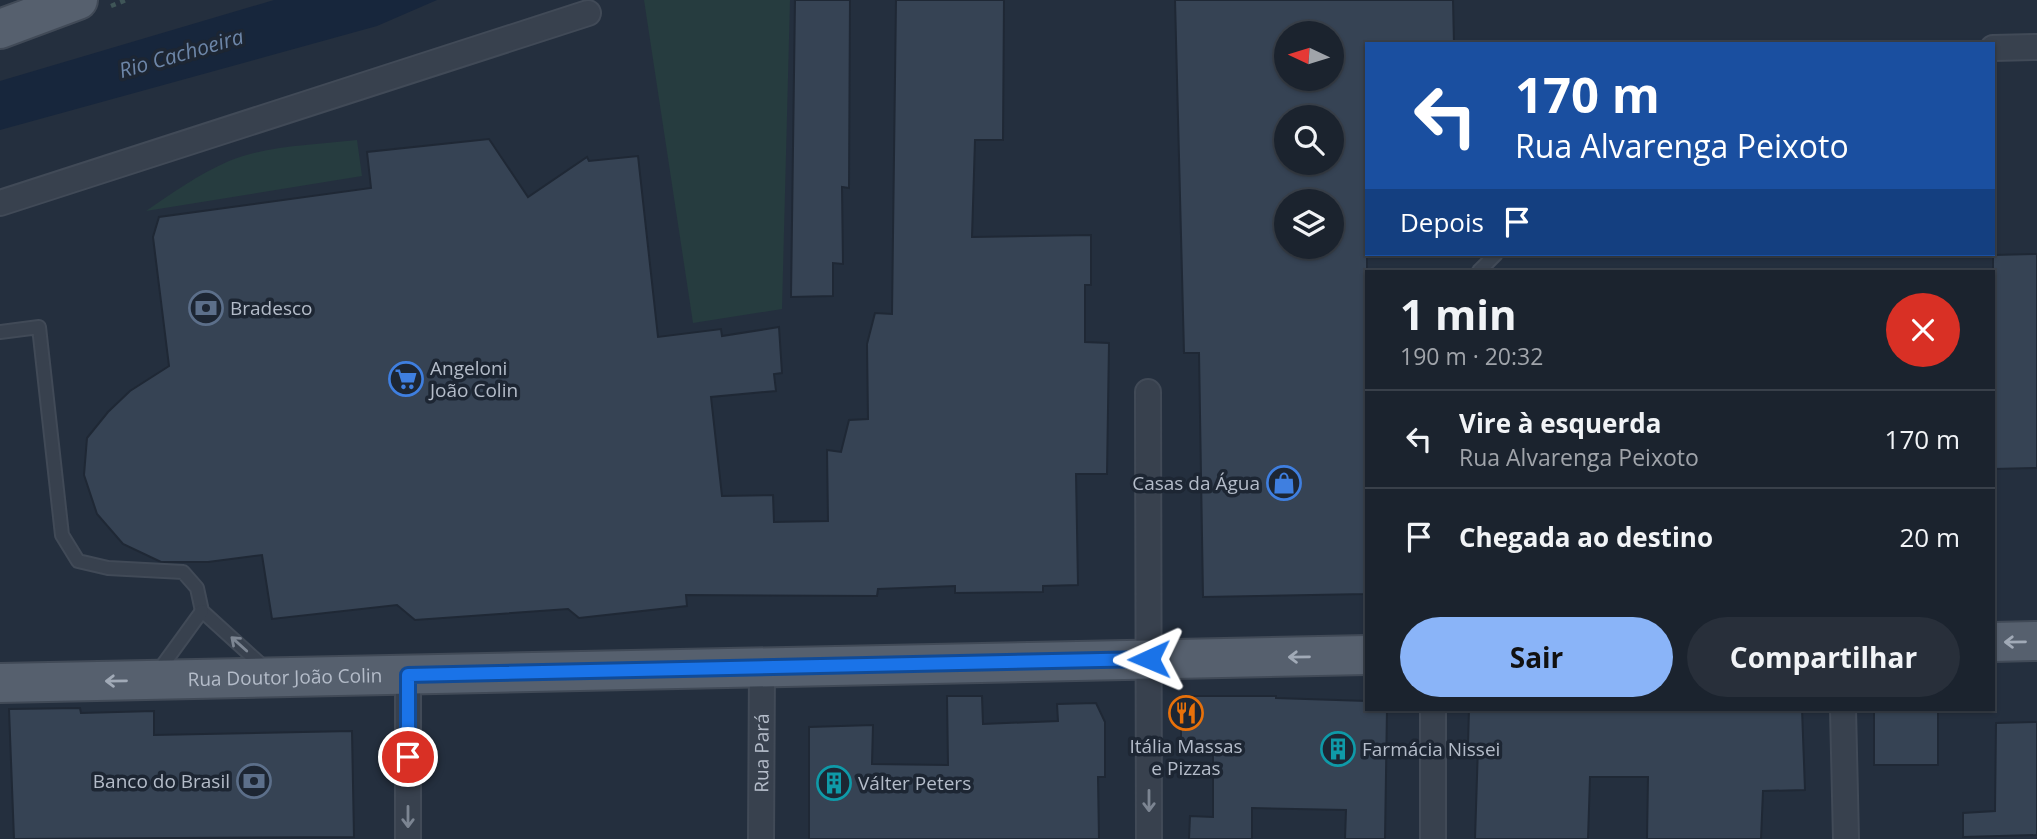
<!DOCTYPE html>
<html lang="pt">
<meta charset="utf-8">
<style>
:root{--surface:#1b232e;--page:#282f3a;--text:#f1f3f6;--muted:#a0a4aa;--line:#39404a;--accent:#8ab4f8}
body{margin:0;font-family:"Open Sans",sans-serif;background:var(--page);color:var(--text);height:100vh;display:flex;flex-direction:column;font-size:26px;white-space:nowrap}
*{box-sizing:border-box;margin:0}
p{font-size:23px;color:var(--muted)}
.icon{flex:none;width:38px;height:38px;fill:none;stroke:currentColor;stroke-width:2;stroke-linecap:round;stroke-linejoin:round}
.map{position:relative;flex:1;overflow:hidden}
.side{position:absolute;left:1365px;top:270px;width:630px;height:441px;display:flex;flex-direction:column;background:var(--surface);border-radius:0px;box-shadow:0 2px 5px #0004,0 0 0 2px var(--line)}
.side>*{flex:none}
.guide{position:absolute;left:1365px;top:42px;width:630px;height:214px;border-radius:0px;box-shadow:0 2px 5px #0004,0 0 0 2px var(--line);background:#1a4fa0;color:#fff;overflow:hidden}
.needle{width:46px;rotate:274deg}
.tools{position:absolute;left:1274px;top:21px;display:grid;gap:14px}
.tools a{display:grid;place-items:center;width:70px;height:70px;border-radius:50%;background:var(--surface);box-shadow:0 2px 5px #0004,0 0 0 2px var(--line);font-size:35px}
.pin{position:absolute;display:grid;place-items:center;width:60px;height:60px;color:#fff;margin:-30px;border:4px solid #fff;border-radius:50%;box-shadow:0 2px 7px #0007}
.me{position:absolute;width:77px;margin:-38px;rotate:269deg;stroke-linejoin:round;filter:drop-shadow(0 0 5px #0008)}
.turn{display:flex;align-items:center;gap:24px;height:147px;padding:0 35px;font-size:32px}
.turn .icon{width:91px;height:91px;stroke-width:2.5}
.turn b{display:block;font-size:49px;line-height:60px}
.then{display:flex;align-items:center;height:66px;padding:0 35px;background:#0003;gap:14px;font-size:26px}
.round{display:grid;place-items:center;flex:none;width:74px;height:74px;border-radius:37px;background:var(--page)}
.headline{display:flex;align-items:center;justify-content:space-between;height:119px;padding:0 35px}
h1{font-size:42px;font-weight:700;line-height:52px}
.button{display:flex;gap:14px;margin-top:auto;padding:14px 35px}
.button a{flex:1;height:80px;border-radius:42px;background:var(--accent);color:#111;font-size:28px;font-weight:700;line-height:80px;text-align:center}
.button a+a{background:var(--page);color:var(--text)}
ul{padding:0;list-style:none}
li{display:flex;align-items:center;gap:21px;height:98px;padding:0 35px;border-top:2px solid var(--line)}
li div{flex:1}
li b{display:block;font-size:26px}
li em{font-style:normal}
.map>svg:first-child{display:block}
.green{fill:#263c3f}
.water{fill:#17263c}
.building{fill:#364354;stroke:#1f2835;stroke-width:2;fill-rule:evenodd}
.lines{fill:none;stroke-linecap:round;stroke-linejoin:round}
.service-casing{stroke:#414a57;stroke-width:16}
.minor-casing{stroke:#414a57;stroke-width:28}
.primary-casing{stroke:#414a57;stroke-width:42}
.path{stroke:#3f5557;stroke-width:4.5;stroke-dasharray:5 5;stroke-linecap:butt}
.service{stroke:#38414e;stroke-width:12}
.minor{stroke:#38414e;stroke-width:24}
.primary{stroke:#56606e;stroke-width:38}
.oneway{stroke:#a1aab7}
.oneway2{stroke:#7c8592}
.route-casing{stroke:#114b97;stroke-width:18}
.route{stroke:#1a73e8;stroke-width:12}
.labels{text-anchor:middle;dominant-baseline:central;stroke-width:7;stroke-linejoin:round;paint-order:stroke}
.poi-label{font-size:19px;fill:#b4bcc9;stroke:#1d2633;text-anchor:start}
.street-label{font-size:19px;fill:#b4bcc9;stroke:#1d2633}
.water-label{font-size:21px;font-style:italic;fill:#6d86a8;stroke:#1d2633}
</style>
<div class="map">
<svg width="2037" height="839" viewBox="0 0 2037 839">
<rect width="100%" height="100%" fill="#242f3e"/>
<g class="green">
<polygon points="644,0 790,0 782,309 693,323"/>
<path d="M357 140 362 176 146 211C172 193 199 174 229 161 269 145 315 145 357 140Z"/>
</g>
<polygon class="water" points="274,0 437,0 377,26 0,130 0,81"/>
<g class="building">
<polygon points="795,0 850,0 849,188 842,187 843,264 833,263 833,296 791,297"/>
<polygon points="896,0 1004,0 1003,140 975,140 972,237 1091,235 1091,285 1085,285 1085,342 1109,343 1107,474 1076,474 1078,585 1043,586 1043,592 955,593 955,586 878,589 877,596 686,595 687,606 579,618 568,609 415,620 397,605 272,619 262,555 208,562 161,562 123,544 97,514 84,475 87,438 108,412 130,391 169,366 153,237 159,217 371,188 367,152 489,139 528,197 587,157 589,161 638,156 658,337 721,329 722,336 779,327 782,373 774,374 776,391 711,397 722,496 773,495 774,522 828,521 827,450 841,452 849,420 868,419 867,344 875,313 892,314"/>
<path d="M1175 0H1453L1454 44H1367V594L1203 597 1199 353H1184ZM1286 33H1332V79H1286ZM1286 117H1332V163H1286ZM1286 201H1332V247H1286Z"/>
<polygon points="2037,254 2037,468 1993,469 1993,255"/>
<polygon points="947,696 982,696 983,724 1058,721 1057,704 1096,703 1105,722 1105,777 1098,777 1099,839 809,839 809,727 873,725 872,764 948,765"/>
<polygon points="1181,696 1276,696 1276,698 1367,701 1367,709 1387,709 1385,839 1345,839 1346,810 1252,808 1252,839 1189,839 1190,816 1213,817 1213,747 1181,747"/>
<polygon points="80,708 81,713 154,711 154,735 352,731 354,837 14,839 9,709"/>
<polygon points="1469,709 1802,709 1805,790 1763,791 1761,839 1647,839 1648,777 1590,777 1588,839 1475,839 1478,746 1468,745"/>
<rect x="1874" y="709" width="64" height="56"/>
<polygon points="2037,722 2037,835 1963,837 1963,813 1995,811 1996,723"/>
</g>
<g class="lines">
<g class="service-casing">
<g id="service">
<polyline points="1479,271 1496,254"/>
<polyline points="0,332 39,327 62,535 78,561 108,568 183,572 197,588 202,611 267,670"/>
<polyline points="157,673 202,611"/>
</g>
</g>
<g class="minor-casing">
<g id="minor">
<polyline points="1993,48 2037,47"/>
<polyline points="0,203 588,13"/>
<polyline points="1148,392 1149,839"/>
<polyline points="408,675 408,839"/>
<polyline points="1843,709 1846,839"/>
<path id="s1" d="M761 839 762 668"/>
<polyline points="1433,839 1433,709"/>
</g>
</g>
<g class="primary-casing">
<g id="primary">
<polyline points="0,29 78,0"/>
<polyline points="1993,642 2037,641"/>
<path id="s2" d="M0 683 1367 655"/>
</g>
</g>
<polyline class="path" points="111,6 126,0"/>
<use href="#service" class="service"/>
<use href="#minor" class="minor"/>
<use href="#primary" class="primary"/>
</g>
<defs><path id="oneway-shaft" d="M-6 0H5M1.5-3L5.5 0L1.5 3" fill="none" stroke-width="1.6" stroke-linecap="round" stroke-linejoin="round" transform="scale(1.75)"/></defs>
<g class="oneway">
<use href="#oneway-shaft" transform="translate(2015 642) rotate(179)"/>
<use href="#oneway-shaft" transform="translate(1299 657) rotate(179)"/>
<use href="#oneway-shaft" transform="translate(116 681) rotate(179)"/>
</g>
<g class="oneway2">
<use href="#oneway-shaft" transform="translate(239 644) rotate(-138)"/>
<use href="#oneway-shaft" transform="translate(1149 801) rotate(90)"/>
<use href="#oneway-shaft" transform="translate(408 817) rotate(90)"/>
</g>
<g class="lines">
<g class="route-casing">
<polyline id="route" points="408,757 408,675 1149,659"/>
</g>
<use href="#route" class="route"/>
</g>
<defs>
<g id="bank-ring" transform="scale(1.75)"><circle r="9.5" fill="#1d2633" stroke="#5c6f8a" stroke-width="1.5"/><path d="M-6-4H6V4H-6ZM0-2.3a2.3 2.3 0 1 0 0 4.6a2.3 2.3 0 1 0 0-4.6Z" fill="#5c6f8a"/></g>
<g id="supermarket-ring" transform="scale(1.75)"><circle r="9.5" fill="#1d2633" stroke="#3f7fe0" stroke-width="1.5"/><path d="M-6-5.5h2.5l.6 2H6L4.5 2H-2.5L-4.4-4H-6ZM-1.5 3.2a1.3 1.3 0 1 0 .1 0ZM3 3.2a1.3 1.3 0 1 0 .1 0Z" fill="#3f7fe0"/></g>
<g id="shop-ring" transform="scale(1.75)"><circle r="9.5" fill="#1d2633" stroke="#3f7fe0" stroke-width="1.5"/><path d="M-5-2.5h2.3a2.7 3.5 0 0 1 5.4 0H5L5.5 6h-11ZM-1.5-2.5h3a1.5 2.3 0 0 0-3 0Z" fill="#3f7fe0"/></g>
<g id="restaurant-ring" transform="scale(1.75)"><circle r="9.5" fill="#1d2633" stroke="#e8710a" stroke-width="1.5"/><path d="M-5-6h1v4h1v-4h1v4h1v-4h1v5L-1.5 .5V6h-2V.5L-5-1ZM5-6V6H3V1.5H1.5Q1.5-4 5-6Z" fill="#e8710a"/></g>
<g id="building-ring" transform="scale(1.75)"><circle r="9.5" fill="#1d2633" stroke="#0f9aa8" stroke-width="1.5"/><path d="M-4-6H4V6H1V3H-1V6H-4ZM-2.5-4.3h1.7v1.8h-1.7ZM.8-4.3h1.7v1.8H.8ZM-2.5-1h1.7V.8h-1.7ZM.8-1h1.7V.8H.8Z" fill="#0f9aa8"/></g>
</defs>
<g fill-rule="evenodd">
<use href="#bank-ring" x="206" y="308"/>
<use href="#supermarket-ring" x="406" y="379"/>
<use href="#shop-ring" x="1284" y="483"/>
<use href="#restaurant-ring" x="1186" y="713"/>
<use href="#building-ring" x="1338" y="749"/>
<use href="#bank-ring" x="254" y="781"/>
<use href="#building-ring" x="834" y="783"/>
</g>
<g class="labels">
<g class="poi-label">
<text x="230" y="308">Bradesco</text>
<text x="430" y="368">Angeloni<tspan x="430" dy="22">João Colin</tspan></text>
<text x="1260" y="483" text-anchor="end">Casas da Água</text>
<text x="1186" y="746" text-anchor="middle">Itália Massas<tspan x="1186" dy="22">e Pizzas</tspan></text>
<text x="1362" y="749">Farmácia Nissei</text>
<text x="230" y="781" text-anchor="end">Banco do Brasil</text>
<text x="858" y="783">Válter Peters</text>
</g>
<g class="street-label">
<text stroke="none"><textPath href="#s2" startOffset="285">Rua Doutor João Colin</textPath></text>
<text stroke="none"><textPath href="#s1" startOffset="86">Rua Pará</textPath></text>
</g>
<g class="water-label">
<text transform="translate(181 53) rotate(-16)">Rio Cachoeira</text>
</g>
</g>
</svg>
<div class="tools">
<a><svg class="needle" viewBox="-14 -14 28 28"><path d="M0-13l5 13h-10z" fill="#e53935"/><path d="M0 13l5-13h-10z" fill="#a0a4aa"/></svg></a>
<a><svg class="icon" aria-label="search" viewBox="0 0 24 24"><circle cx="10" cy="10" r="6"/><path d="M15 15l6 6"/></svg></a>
<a><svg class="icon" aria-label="layers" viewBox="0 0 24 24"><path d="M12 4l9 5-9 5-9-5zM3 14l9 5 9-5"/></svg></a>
</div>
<div class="pin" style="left:408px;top:757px;background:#d93025"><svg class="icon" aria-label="arrive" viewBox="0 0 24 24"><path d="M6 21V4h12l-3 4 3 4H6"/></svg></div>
<svg class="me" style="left:1149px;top:659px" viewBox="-20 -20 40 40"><path d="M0-17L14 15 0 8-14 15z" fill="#1a73e8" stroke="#fff" stroke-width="4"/></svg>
<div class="guide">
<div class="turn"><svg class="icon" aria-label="left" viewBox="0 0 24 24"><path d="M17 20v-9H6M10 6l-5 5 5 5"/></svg><div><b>170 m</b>Rua Alvarenga Peixoto</div></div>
<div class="then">Depois<svg class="icon" aria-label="arrive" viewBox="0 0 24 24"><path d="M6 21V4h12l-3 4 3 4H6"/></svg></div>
</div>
<section class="side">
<div class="headline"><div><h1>1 min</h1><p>190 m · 20:32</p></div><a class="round" style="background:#d93025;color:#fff"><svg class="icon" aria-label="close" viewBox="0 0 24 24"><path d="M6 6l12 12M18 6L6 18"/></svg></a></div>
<ul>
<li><svg class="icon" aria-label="left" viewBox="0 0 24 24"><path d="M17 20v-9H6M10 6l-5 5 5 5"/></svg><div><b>Vire à esquerda</b><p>Rua Alvarenga Peixoto</p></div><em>170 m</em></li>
<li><svg class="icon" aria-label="arrive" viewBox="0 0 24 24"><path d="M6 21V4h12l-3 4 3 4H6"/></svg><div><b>Chegada ao destino</b></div><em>20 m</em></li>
</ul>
<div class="button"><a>Sair</a><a>Compartilhar</a></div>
</section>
</div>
